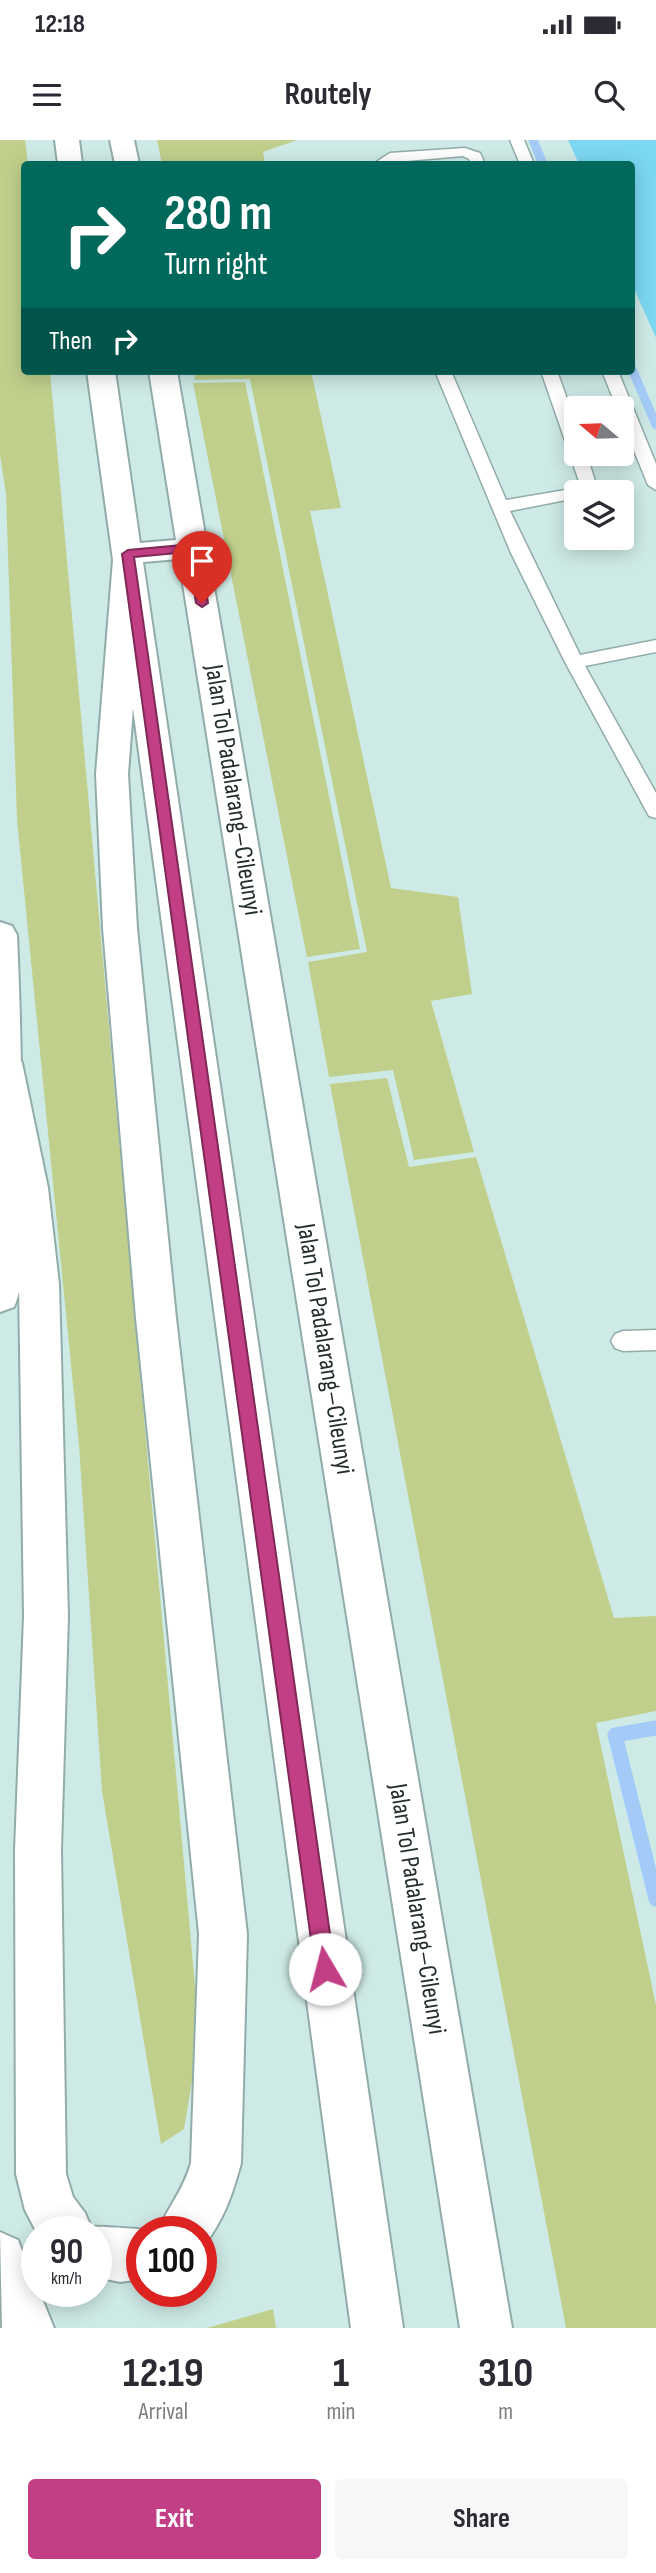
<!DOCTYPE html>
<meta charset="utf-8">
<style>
:root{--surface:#fff;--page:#f7f7f7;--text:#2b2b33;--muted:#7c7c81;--accent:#c23f85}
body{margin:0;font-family:"Sofia Sans Condensed",sans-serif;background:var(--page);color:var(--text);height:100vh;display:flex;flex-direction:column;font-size:26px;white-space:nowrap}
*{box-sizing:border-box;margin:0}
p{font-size:23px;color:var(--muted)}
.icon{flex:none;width:38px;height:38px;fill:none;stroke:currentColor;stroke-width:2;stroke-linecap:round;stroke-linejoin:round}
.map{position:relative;height:2188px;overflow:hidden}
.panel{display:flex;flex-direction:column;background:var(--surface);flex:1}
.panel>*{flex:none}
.banner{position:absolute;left:21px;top:21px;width:614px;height:214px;border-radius:7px;box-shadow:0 4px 18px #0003;background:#00695c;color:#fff;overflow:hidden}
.needle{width:46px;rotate:289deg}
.controls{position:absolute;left:564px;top:256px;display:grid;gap:14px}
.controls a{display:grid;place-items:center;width:70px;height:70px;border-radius:7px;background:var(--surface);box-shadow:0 4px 18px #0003;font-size:35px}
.speed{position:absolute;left:21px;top:2076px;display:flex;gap:14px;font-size:35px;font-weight:700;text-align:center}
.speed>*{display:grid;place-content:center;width:91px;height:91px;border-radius:50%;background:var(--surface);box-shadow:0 4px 18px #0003;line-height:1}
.speed small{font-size:18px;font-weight:400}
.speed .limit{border:10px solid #d22;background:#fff;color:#111}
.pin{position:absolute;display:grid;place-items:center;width:60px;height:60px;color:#fff;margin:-72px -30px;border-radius:50% 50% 50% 0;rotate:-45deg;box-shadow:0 0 7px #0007}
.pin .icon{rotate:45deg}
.me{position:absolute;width:77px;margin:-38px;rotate:352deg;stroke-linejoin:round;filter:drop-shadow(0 0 5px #0008)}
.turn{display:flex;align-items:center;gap:24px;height:147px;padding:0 28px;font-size:32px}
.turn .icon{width:91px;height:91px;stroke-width:2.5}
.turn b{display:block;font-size:49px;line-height:60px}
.then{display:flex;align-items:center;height:66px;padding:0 28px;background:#0003;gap:14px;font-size:26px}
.eta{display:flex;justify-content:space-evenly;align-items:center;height:119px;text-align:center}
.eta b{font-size:42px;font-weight:700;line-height:49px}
.button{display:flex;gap:14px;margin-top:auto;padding:14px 28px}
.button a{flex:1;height:80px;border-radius:7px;background:var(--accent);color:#fff;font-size:28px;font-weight:700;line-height:80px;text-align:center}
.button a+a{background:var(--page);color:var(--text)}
.status{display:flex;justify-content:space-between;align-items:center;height:49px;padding:0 35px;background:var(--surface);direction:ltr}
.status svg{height:19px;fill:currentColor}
header{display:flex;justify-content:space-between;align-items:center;height:91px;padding:0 28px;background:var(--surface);font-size:32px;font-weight:700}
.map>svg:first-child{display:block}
.green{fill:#c0d08c}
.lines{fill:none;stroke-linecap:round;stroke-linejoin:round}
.stream-far1{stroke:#a4cbf8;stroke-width:9}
.stream{stroke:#a4cbf8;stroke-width:15}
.building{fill:#7cd7f1}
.lane-casing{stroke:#92aca9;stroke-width:3}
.secondary-casing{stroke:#92aca9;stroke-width:4}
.highway-casing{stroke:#92aca9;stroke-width:4}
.lane{fill:#fff;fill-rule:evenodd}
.secondary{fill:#fff;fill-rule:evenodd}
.highway{fill:#fff;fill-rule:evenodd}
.route{fill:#c23f85;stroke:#7e2956;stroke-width:2}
.labels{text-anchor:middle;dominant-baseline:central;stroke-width:6;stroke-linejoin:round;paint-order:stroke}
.street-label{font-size:26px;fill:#232e2c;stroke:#fff}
</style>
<div class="status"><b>12:18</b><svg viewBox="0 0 49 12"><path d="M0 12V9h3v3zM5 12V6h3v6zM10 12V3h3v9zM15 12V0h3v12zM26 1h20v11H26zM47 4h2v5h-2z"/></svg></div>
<header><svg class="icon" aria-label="menu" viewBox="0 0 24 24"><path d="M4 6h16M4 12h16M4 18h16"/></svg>Routely<svg class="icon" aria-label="search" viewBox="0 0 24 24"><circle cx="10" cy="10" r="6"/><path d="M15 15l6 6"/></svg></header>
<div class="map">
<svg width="656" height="2188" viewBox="0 0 656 2188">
<rect width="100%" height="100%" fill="#ceeae6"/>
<g class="green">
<polygon points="0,0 25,0 28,24 24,24 24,231 50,231 197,1868 192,1941 184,1989 161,2004 102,1651 79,1305 17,680 6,354 0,315"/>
<polygon points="157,0 297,0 263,12 265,24 162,24"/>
<polygon points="194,231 311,231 341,368 310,371 391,748 458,757 472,854 431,861 474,1012 414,1020 393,930 329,937 308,822 367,812 250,239 195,240"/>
<polygon points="245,242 360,809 307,817 193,243"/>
<polygon points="387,938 409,1027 476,1017 614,1478 656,1476 656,1571 596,1583 656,1865 656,2188 566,2188 330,944"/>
<polygon points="273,2169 276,2188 207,2188"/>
</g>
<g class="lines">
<g class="stream-far1">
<polyline points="533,0 543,24"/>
<polyline points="632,229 656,285"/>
</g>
<polyline class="stream" points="656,1588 615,1595 656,1759"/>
</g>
<polygon class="building" points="568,0 656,0 656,198 632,144 632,24 579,24"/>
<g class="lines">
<g class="lane-casing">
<g id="lane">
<polygon points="510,0 524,0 534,24 520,24"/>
<polygon points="465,8 480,13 485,24 471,24 469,19 463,16 373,24 390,13"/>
<polygon points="435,231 451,231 506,360 577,348 580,344 541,231 557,231 576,284 576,313 586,313 596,344 592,352 576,352 576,358 510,371 580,515 656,500 656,512 585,526 656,653 656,678 649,676 565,522 511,413"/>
<polygon points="602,231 618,231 656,324 656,350 648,345 621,279 621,268 617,268"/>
<polygon points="656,1190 656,1210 623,1211 615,1208 611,1201 615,1194 623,1191"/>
</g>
</g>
<g class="secondary-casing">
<g id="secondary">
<path d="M0 782 12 786 17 795C21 882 22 969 22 1056 22 1088 27 1140 14 1167L0 1172Z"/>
<polygon points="0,2092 18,2100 37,2151 39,2151 54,2188 2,2188"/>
</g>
</g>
<g class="highway-casing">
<g id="highway">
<polygon points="55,0 79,0 82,24 58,24"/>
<polygon points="110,0 134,0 139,24 115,24"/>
<path d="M87 231H115L140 403 176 400 149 231H177L512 2188H460L179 419 143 422 403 2188H351L133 568 128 634 137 788 176 1178 247 1794 241 2023C231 2060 224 2078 202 2109L201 2091H158C169 2065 183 2051 191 2023L199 1794 136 1178 103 788 96 634 113 420Z"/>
<path d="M4 909 17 913 22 923 48 1048 59 1144 68 1476 61 1710 66 2034 73 2057 85 2073 91 2087C96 2086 147 2089 152 2091H142V2139L120 2142 96 2137V2091L37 2093 25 2070 16 2034 15 1710 24 1476 19 1144 10 1048 0 996V910Z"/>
</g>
</g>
<use href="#lane" class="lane"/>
<use href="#secondary" class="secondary"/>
<use href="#highway" class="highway"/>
</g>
<polygon class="route" points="193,404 199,408 208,463 202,467 196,463 188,412 134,417 335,1829 332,1836 325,1839 318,1836 315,1829 122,414 128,410"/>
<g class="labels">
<g class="street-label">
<text transform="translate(233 650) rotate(81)">Jalan Tol Padalarang–Cileunyi</text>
<text transform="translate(325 1209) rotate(81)">Jalan Tol Padalarang–Cileunyi</text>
<text transform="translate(417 1769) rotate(81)">Jalan Tol Padalarang–Cileunyi</text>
</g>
</g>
</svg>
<div class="controls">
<a><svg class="needle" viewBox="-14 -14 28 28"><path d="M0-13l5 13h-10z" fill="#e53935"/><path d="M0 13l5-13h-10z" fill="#7c7c81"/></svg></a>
<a><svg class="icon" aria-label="layers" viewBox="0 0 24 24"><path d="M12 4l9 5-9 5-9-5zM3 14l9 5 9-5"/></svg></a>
</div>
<div class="speed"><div>90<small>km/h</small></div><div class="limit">100</div></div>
<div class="pin" style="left:202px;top:463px;background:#d93025"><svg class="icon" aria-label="arrive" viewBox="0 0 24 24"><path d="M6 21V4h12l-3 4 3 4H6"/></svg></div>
<svg class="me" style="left:325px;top:1829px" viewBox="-20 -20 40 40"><circle r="19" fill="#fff"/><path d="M0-13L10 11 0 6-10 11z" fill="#c23f85"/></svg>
<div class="banner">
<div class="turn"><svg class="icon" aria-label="right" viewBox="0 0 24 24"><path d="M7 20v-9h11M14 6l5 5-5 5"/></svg><div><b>280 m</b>Turn right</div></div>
<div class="then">Then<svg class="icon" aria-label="right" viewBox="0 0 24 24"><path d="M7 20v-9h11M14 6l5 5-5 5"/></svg></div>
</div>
</div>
<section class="panel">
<div class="eta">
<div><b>12:19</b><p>Arrival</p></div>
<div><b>1</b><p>min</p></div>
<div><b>310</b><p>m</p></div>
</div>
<div class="button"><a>Exit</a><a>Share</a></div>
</section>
